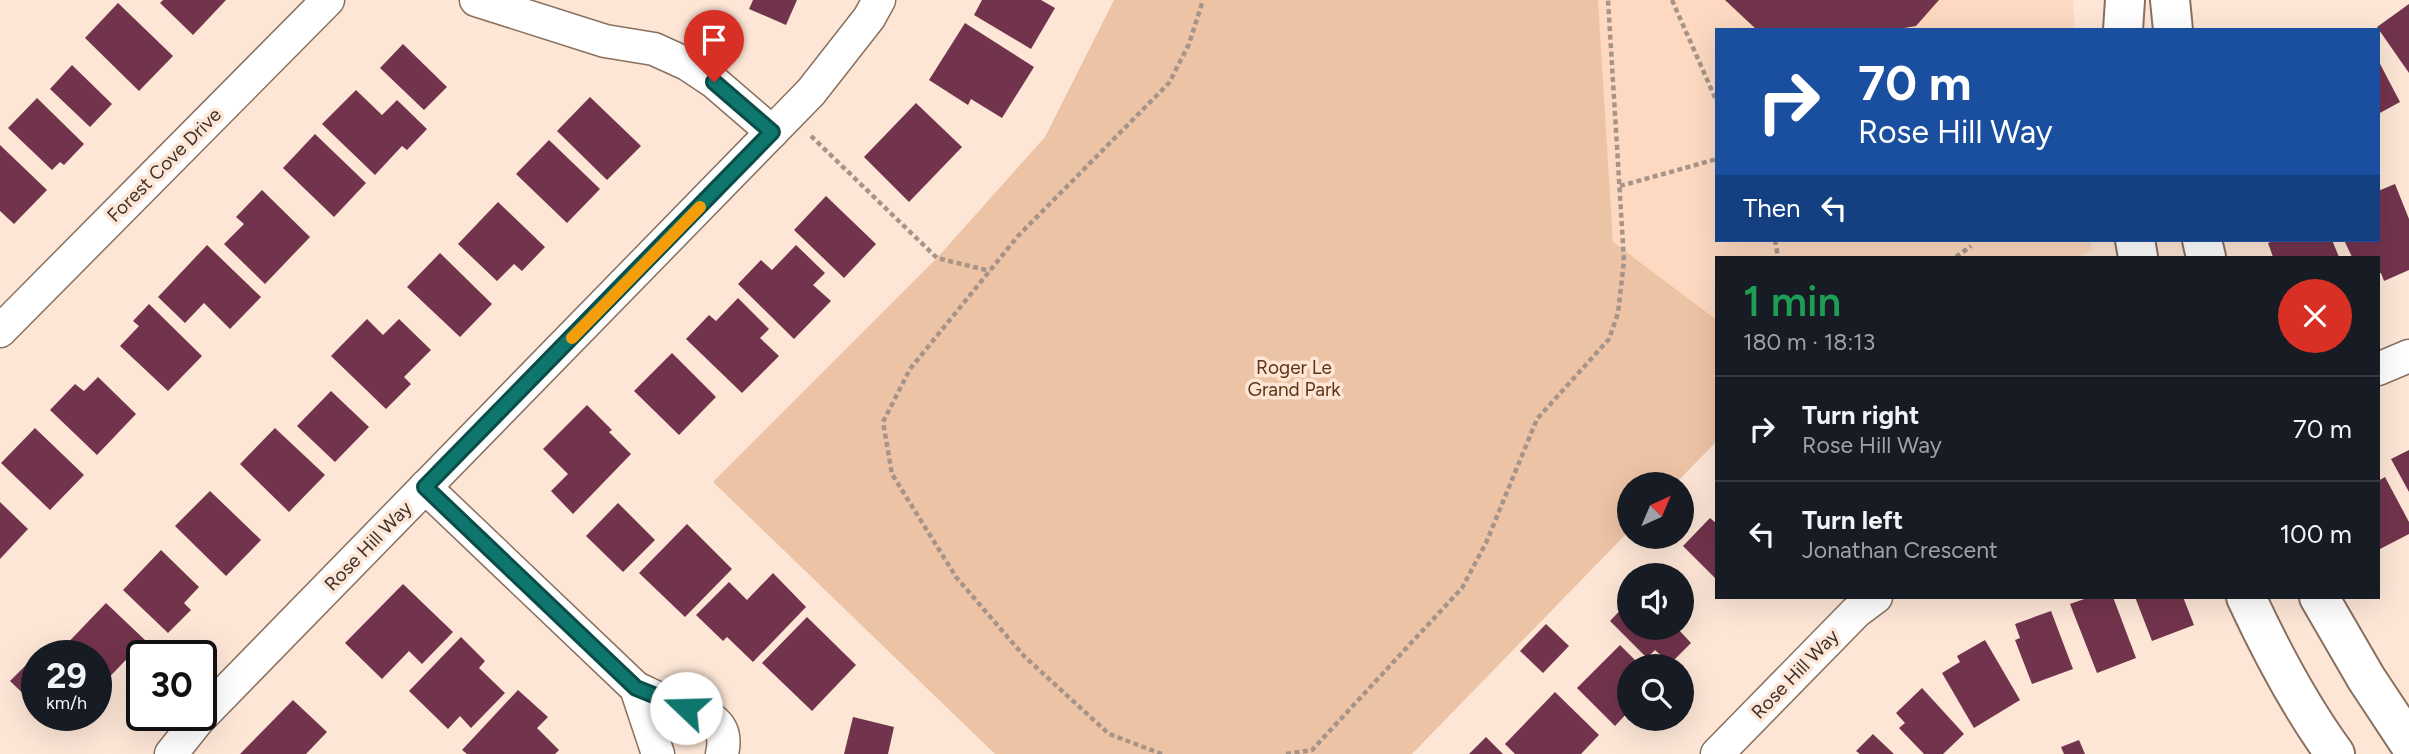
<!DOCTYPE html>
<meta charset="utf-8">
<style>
:root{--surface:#171b24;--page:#242831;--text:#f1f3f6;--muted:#9ea1a6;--line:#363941}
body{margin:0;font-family:Figtree,sans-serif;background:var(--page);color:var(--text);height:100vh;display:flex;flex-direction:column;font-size:26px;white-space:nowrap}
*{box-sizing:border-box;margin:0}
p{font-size:23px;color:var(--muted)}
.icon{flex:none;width:38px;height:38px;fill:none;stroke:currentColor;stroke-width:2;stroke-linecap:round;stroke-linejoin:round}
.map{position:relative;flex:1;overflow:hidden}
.side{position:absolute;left:1715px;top:256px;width:665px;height:343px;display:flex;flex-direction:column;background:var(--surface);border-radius:0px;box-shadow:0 7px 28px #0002}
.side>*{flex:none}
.banner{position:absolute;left:1715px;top:28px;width:665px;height:214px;border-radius:0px;box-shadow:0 7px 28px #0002;background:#1a4fa0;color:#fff;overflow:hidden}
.needle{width:46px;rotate:44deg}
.tools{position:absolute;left:1617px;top:472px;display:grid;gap:14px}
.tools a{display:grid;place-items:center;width:77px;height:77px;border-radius:50%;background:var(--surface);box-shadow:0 7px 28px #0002;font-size:35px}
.speed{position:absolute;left:21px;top:640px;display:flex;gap:14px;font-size:35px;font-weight:700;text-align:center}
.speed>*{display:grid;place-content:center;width:91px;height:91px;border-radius:50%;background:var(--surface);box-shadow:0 7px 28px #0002;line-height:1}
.speed small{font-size:18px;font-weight:400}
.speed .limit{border:4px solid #111;border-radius:10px;background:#fff;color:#111}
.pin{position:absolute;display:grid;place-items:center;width:60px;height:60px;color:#fff;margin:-72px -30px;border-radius:50% 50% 50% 0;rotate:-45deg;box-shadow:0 0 7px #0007}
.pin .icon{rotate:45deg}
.me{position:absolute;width:77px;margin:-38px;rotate:291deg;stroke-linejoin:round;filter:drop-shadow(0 0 5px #0008)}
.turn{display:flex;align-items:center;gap:24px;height:147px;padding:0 28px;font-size:32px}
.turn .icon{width:91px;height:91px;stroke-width:2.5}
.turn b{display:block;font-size:49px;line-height:60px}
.then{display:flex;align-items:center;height:66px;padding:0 28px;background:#0003;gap:14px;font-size:26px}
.round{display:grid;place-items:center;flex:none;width:74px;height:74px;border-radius:37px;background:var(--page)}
.summary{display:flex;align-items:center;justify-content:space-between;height:119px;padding:0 28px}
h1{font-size:42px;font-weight:600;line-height:52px;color:#1e9e55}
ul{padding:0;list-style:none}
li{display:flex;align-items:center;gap:21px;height:105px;padding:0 28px;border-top:2px solid var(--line)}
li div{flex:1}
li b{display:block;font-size:26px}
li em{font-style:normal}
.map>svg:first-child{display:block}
.built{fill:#fdd9c1}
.green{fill:#edc3a6}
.building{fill:#72344c}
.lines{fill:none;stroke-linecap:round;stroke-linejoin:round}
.minor-casing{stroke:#89705e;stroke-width:35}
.tertiary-casing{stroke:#89705e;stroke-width:42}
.path{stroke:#a69488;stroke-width:4.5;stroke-dasharray:5 3.5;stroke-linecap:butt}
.minor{stroke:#fff;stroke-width:32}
.tertiary{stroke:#fff;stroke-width:38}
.route-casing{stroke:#0a4d48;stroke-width:18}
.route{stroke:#0f766e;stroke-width:12}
.slow{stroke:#f59e0b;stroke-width:12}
.labels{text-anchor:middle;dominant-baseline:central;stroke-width:7;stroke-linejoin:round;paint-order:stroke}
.street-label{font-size:19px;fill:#3e322b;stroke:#fde6d6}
.park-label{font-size:19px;fill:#5d3515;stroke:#fde6d6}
</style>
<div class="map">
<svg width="2409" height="754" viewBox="0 0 2409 754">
<rect width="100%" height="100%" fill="#fde6d6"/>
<polygon class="built" points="1598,0 2073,0 2075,30 1717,30 1717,240 2091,240 2092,251 2075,257 1717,257 1717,320 1613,242"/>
<polygon class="green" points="1114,0 1598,0 1613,242 1717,320 1717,441 1674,485 1629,485 1629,531 1412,754 995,754 713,482 937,258 1045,137"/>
<g class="building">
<polygon points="163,0 226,0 193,35 160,3"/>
<polygon points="753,0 797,0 786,25 749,9"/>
<polygon points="982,0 1041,0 1055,8 1031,49 974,15"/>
<polygon points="1725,0 1939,0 1916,26 1892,30 1757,30"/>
<polygon points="118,3 173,56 139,91 85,38"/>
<polygon points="2409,4 2409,73 2377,27"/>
<polygon points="965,23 1034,67 1002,118 971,99 968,105 929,80"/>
<polygon points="403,44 447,87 424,110 380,68"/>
<polygon points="2378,60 2400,102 2378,114"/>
<polygon points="72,65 112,104 90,127 50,89"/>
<polygon points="356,90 382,115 397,100 427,129 407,150 402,146 375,175 322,124"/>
<polygon points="590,97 641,146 607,180 557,131"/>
<polygon points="37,98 84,144 64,165 60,162 52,170 8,128"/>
<polygon points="916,103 962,147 909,202 864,157"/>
<polygon points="315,134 366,183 334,217 283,168"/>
<polygon points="549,140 600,189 567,223 516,174"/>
<polygon points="0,145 47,190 14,224 0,211"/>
<polygon points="2395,184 2409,219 2409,270 2384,281 2381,273 2378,274 2378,257 2352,257 2344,240 2378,240 2378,191"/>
<polygon points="262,190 310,237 265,284 224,244 244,224 236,217"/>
<polygon points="826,196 876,244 844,278 794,230"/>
<polygon points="498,202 545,247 522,271 514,264 497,281 458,244"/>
<polygon points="2277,240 2332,240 2339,257 2273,257 2268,243"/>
<polygon points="207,245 261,297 230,329 204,303 185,323 158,297"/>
<polygon points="796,245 825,273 813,285 831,301 794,339 738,284 761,260 772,270"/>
<polygon points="440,253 492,304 460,337 407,287"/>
<polygon points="738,298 769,329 760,338 779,356 742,393 686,339 709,315 716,321"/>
<polygon points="149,304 202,356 168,391 120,346 139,326 133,321"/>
<polygon points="367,319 383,335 399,319 431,350 404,377 411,384 386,409 331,356"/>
<polygon points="672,353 716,397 679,435 634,391"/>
<polygon points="98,377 136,414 97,455 50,410 75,384 84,391"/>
<polygon points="331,391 369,427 335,462 297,426"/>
<polygon points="587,405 612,430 609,432 631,454 573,514 551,491 568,474 543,449"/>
<polygon points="35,428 84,475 50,510 1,463"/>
<polygon points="275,428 325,475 289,512 240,464"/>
<polygon points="2409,450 2409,492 2391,459"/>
<polygon points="2385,477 2409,522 2409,534 2378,550 2378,481"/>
<polygon points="210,491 261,540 226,576 175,526"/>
<polygon points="0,502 28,529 0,559"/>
<polygon points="618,503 655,540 623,572 586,536"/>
<polygon points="1710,518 1717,524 1717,580 1683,546"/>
<polygon points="687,524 732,569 685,617 639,573"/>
<polygon points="161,550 199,587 184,603 191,610 168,633 123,590"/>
<polygon points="773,573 806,607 753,662 727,637 723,641 696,615 729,582 747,600"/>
<polygon points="403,584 453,632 422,664 409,651 382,679 345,643"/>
<polygon points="2090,597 2113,597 2136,658 2097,673 2070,604"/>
<polygon points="2135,597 2183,597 2194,625 2152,641"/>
<polygon points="1629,601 1629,628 1677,628 1691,643 1670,664 1655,650 1647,658 1610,621"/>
<polygon points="106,603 145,640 96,691 96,656 62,656 58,653"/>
<polygon points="2051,611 2073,669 2032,684 2015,640 2020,638 2015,624"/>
<polygon points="807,617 856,665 812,711 762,663"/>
<polygon points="1546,624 1569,646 1543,673 1520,651"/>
<polygon points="461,637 485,661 479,668 505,693 471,728 460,716 448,729 409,691"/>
<polygon points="1985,640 2020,700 1974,728 1942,673 1960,662 1957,656"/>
<polygon points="1620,645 1642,667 1629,667 1629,711 1615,726 1577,688"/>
<polygon points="40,651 46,656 37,656 37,707 10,681"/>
<polygon points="1922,688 1964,734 1943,754 1924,754 1899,728 1905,723 1896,713"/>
<polygon points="518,690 548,717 537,728 559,750 555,754 467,754 462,750"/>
<polygon points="1555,692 1599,735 1581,754 1515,754 1505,744"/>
<polygon points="293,700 327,732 306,754 240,754"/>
<polygon points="46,716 71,716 59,728"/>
<polygon points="853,717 894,727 888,754 844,754"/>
<polygon points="1873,734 1876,737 1894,754 1860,754 1856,751"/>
<polygon points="1486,737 1503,754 1469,754"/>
<polygon points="2079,740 2085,754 2064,754 2061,747"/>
</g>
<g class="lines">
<g class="minor-casing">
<g id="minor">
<polyline points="476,0 605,41 654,49 687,64 714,82 772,132"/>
<polyline points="0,331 328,0"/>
<polyline points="2378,369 2409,356"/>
<path d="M425 487 636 688C647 693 659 699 671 704 697 714 731 715 722 754"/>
<polyline points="636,688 658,754"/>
<polyline points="171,754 198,720 811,92 869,18 879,0"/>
<polyline points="1717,754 1856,612 1876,597"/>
</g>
</g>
<g class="tertiary-casing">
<g id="tertiary">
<polyline points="2170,0 2173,30"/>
<polyline points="2123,30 2125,0"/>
<polyline points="2135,240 2138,257"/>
<polyline points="2202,240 2206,257"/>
<path d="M2246 597C2271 651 2300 706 2335 754"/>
<polyline points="2319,597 2366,678 2409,743"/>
</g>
</g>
<g class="path">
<polyline points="1672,0 1717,102"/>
<polyline points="811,136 937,258 990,271"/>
<polyline points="1620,186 1717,159"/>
<polyline points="1775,240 1778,257"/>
<polyline points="1956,257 1971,246"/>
<polyline points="1162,754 1109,734 1024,656 956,577 892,474 883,422 910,369 1018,236 1169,83 1189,44 1203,0"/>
<polyline points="1286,754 1312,750 1462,588 1486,543 1537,419 1609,339 1618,313 1624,261 1608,0"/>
</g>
<use href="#minor" class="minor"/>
<use href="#tertiary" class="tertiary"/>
</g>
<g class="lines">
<g class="route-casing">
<polyline id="route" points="686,708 636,688 425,487 772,132 714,82"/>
</g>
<use href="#route" class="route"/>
<polyline class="slow" points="572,338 700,207"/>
</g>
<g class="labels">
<g class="street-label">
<text transform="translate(164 165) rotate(-45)">Forest Cove Drive</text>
<text transform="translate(368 546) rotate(-46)">Rose Hill Way</text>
<text transform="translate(1795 674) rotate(-46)">Rose Hill Way</text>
</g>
<g class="park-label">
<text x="1294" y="367">Roger Le<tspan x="1294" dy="22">Grand Park</tspan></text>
</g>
</g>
</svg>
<div class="tools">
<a><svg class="needle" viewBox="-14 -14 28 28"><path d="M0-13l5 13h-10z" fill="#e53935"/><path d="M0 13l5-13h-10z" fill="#9ea1a6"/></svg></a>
<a><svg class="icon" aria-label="sound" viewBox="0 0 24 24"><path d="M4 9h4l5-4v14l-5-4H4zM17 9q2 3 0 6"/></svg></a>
<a><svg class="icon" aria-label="search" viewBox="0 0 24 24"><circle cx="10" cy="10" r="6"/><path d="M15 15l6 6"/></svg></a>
</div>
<div class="speed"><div>29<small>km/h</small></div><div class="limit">30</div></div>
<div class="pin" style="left:714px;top:82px;background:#d93025"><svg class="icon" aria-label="arrive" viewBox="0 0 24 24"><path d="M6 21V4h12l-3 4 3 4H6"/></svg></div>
<svg class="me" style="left:686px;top:708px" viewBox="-20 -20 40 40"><circle r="19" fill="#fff"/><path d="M0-13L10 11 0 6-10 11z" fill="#0f766e"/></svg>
<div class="banner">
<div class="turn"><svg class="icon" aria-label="right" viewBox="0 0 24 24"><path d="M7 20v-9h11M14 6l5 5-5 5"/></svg><div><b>70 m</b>Rose Hill Way</div></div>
<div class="then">Then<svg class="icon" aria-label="left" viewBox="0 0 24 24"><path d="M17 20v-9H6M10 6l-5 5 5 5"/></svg></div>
</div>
<section class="side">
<div class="summary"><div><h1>1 min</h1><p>180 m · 18:13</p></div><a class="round" style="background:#d93025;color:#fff"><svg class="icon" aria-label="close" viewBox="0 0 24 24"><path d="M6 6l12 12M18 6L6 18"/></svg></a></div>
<ul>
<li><svg class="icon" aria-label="right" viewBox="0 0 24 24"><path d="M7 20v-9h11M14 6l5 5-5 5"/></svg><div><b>Turn right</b><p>Rose Hill Way</p></div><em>70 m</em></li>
<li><svg class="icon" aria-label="left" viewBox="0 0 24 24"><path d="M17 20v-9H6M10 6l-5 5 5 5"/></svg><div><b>Turn left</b><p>Jonathan Crescent</p></div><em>100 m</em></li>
</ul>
</section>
</div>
